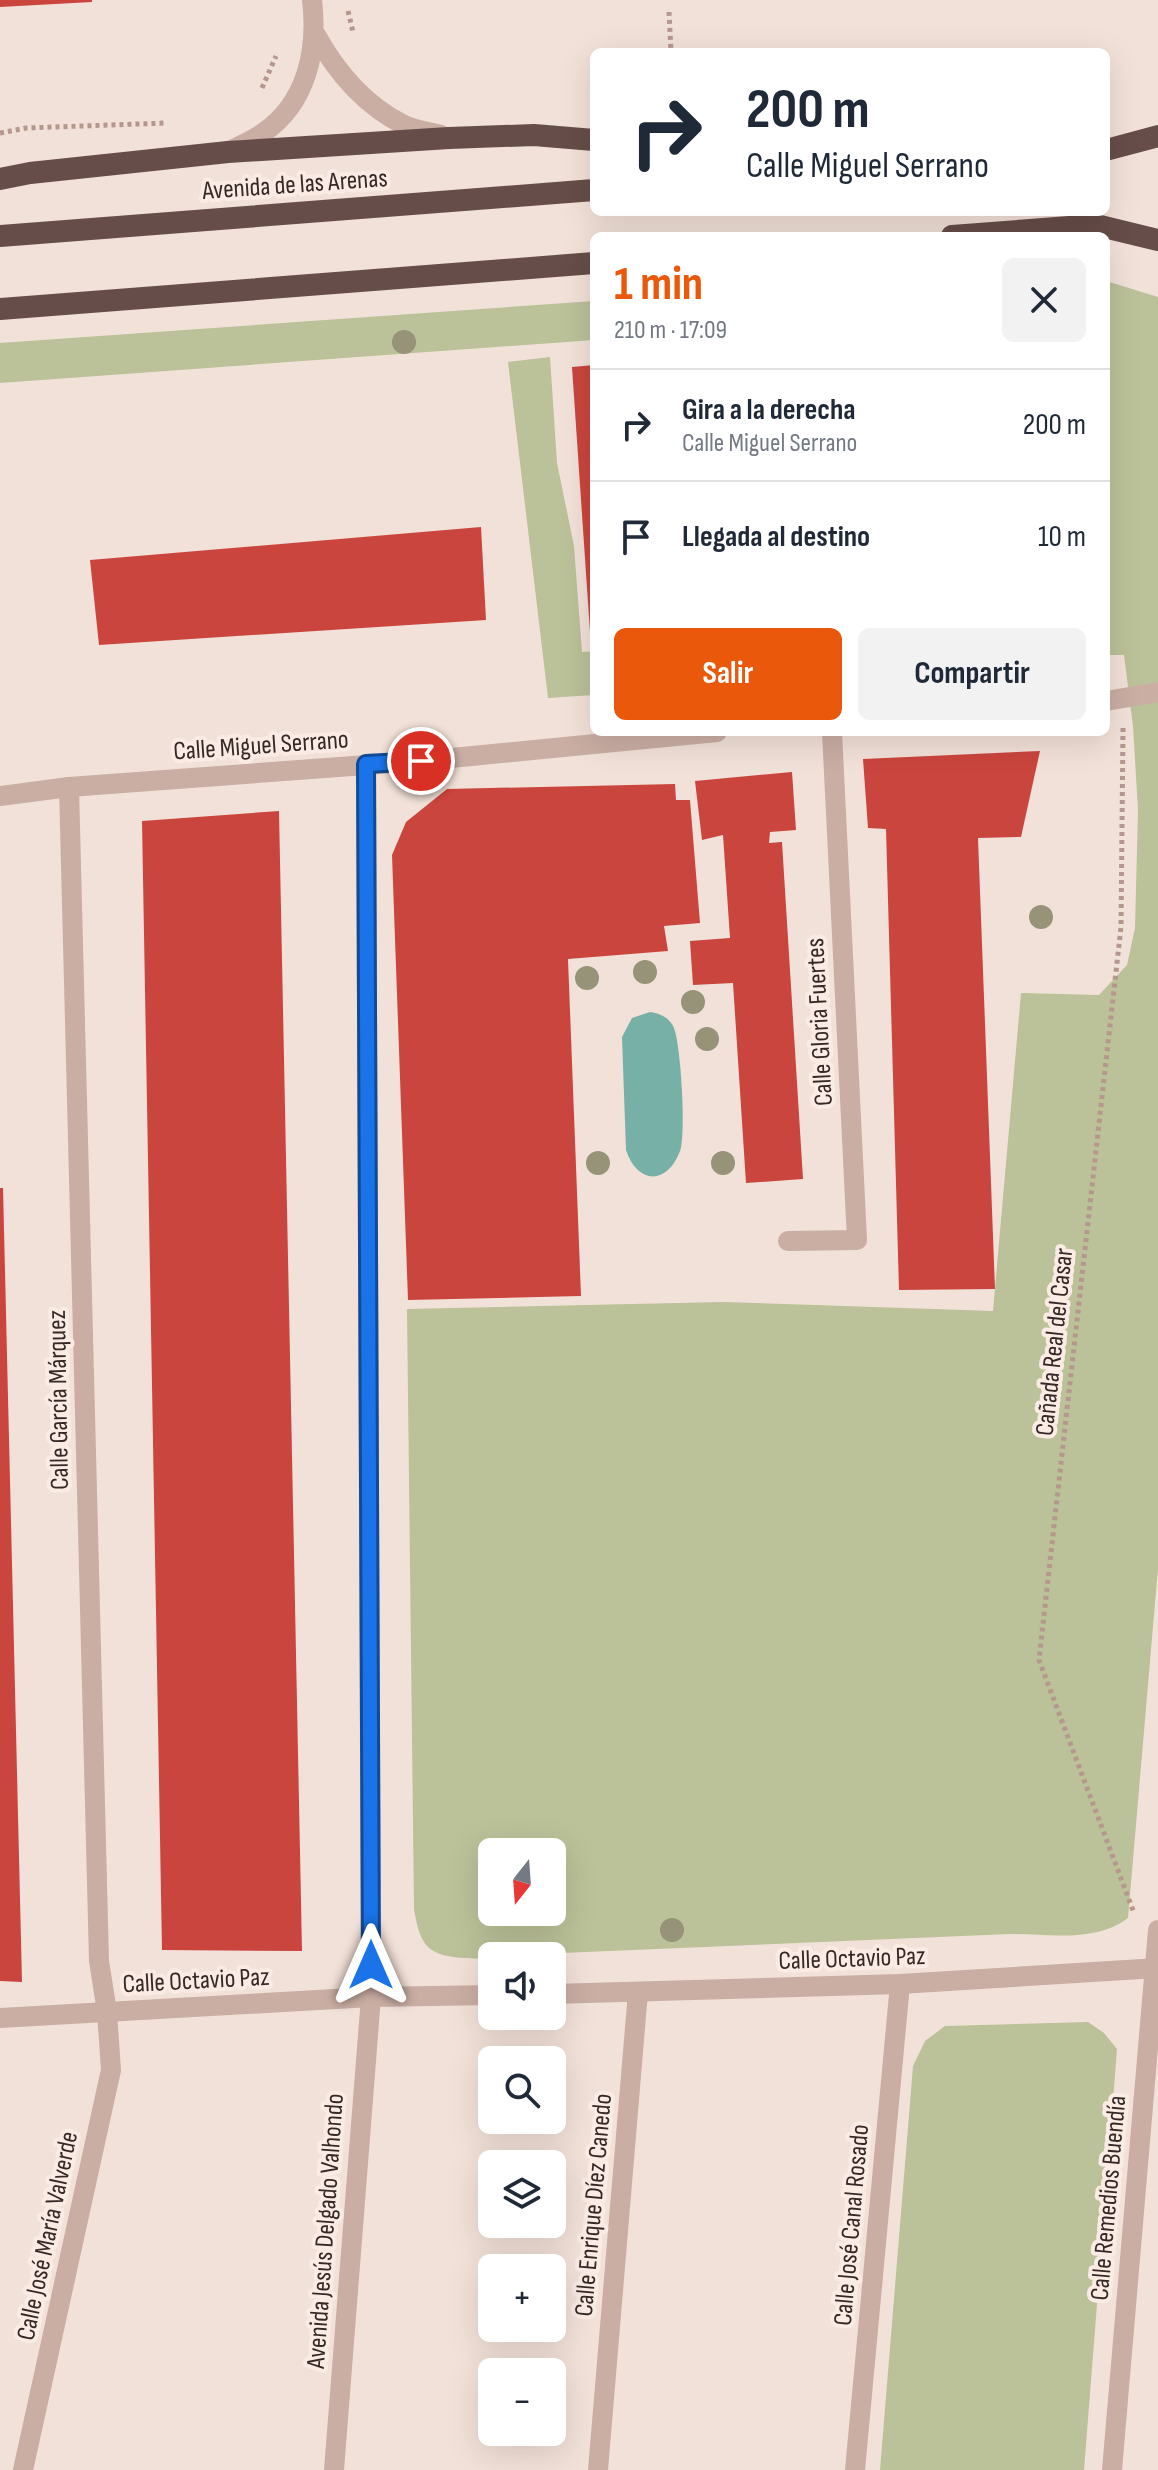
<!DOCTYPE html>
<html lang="es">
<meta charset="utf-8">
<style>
:root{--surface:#fff;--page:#f2f2f3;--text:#1f2937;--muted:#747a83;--line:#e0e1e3;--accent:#ea580c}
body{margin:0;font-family:"Sofia Sans Condensed",sans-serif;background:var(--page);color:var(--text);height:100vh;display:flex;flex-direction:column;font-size:30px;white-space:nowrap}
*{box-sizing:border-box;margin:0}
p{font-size:26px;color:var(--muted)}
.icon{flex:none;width:44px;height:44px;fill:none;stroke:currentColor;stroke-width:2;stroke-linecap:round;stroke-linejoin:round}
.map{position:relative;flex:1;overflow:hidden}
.drawer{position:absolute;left:590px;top:232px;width:520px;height:504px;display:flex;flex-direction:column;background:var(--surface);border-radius:12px;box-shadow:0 8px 32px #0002}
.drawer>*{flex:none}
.banner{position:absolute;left:590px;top:48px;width:520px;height:168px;border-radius:12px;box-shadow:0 8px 32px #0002;background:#fff;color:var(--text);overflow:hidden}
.needle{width:52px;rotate:197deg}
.controls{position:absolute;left:478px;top:1838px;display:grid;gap:16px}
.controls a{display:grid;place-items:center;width:88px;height:88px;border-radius:12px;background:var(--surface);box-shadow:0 8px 32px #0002;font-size:40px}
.pin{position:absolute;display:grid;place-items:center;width:68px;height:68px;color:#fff;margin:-34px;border:4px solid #fff;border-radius:50%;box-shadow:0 2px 8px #0007}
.me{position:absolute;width:88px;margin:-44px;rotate:0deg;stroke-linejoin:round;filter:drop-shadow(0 0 6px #0008)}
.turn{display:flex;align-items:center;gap:28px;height:168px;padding:0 24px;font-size:36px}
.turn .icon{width:104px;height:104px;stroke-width:2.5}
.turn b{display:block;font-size:56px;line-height:68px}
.round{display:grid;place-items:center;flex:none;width:84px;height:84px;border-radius:12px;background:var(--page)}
.overview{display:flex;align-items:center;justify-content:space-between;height:136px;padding:0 24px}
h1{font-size:48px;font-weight:700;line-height:60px;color:var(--accent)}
.cta{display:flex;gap:16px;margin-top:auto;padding:16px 24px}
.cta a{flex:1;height:92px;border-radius:12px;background:var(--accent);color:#fff;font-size:32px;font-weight:700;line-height:92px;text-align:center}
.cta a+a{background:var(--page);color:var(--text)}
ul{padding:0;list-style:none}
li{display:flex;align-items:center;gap:24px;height:112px;padding:0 24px;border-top:2px solid var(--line)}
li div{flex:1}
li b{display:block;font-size:30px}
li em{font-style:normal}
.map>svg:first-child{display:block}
.green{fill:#bbc198;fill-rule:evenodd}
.water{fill:#76b0a7}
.building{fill:#ca453d}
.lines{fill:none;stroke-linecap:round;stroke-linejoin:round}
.path{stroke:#b6978e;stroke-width:5;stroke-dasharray:4 4;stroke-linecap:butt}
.service{stroke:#caaea4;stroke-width:20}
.minor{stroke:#caaea4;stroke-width:20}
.trunk{stroke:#674d49;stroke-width:22}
.tree{fill:#979378}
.route-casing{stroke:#114b97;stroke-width:20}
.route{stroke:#1a73e8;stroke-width:14}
.labels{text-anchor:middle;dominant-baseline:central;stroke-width:8;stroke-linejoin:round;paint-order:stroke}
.street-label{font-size:26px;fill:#352826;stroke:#faece4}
</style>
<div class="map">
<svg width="1158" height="2470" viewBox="0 0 1158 2470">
<rect width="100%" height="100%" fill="#f2e1d8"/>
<g class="green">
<path d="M1106 281 1158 297V1568L1128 1918C1095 1943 1048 1934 1009 1934L492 1956C486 1959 477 1959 468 1958 429 1957 420 1947 414 1909L407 1309 723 1302 993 1311 1021 993 1099 995 1127 965 1135 928 1138 810 1133 726 1124 655H1106ZM492 1852H552V1912H492Z"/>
<polygon points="594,301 594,340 0,383 0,343"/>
<polygon points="550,357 557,463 574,546 582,652 594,651 594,695 548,698 508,362"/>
<polygon points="1088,2022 1104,2033 1117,2049 1084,2470 880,2470 913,2066 925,2041 945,2026"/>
</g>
<path class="water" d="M650 1012C660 1013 670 1018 674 1028 681 1046 686 1134 680 1151 667 1186 637 1184 626 1150L622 1037 632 1018Z"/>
<g class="building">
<polygon points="0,0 92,0 92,2 0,7"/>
<polygon points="594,365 594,631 590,632 572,367"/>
<polygon points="481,527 486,620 99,645 90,560"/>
<polygon points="1040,751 1021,837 978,838 995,1289 899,1290 886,829 868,828 863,759"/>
<polygon points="792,772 796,830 770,832 769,843 782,842 803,1179 746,1183 733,983 693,985 690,941 730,938 723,835 702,840 695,781"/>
<polygon points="675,784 676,800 690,800 700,923 664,926 668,951 568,959 581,1296 408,1300 392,855 406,822 447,789"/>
<polygon points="279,811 302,1951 162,1950 142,821"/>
<polygon points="0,1188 3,1188 22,1982 0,1981"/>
</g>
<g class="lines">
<g class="path">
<polyline points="348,11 353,32"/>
<polyline points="669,12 671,52"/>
<polyline points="262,88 276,56"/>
<polyline points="0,133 26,128 166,123"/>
<polyline points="1123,728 1121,927 1039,1660 1134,1913"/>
</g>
<g class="service">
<path d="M316 35C337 73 364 105 404 125 415 130 429 132 441 135"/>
<path d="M230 151C241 145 253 140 263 133 307 103 318 50 312 0"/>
</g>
<g class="minor">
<polyline points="1106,701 1158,692"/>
<polyline points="0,796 69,787 421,761 717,732"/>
<polyline points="788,1241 857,1240 832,732"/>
<polyline points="552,1994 900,1984 1158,1968"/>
<polyline points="0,2018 371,1997 492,1995"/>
<polyline points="23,2470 111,2070 107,2012 99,1961 69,787"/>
<polyline points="334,2470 371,1997 366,764"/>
<polyline points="598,2470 638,1992"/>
<polyline points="855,2470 900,1984"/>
<polyline points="1112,2470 1158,1930"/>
</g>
<g class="trunk">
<polyline points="1106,150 1158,136"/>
<polyline points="0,179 30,173 228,152 449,138 534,135 594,140"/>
<polyline points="0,236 594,190"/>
<polyline points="952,236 1096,225 1158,240"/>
<polyline points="0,309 594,263"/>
</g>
</g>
<g class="tree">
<circle cx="404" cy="342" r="12"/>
<circle cx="1041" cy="917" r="12"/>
<circle cx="645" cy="972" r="12"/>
<circle cx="587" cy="978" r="12"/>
<circle cx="693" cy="1002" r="12"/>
<circle cx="707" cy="1039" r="12"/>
<circle cx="598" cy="1163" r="12"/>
<circle cx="723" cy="1163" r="12"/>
<circle cx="672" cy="1930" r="12"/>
</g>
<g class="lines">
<g class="route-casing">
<polyline id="route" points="371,1965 366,764 421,761"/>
</g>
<use href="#route" class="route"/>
</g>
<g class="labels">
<g class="street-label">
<text transform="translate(295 185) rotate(-4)">Avenida de las Arenas</text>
<text transform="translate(261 746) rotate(-4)">Calle Miguel Serrano</text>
<text transform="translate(820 1022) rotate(-93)">Calle Gloria Fuertes</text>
<text transform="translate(1055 1342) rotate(-84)">Cañada Real del Casar</text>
<text transform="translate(59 1400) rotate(-91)">Calle García Márquez</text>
<text transform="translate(852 1959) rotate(-2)">Calle Octavio Paz</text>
<text transform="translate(196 1981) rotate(-3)">Calle Octavio Paz</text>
<text transform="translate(1109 2198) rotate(-85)">Calle Remedios Buendía</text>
<text transform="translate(594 2205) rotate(-85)">Calle Enrique Díez Canedo</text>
<text transform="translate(852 2225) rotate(-85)">Calle José Canal Rosado</text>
<text transform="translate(326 2231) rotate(-86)">Avenida Jesús Delgado Valhondo</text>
<text transform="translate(48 2236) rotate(-78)">Calle José María Valverde</text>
</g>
</g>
</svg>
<div class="controls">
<a><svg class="needle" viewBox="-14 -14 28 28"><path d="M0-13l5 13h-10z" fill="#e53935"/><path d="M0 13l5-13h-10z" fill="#747a83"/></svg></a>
<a><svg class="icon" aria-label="sound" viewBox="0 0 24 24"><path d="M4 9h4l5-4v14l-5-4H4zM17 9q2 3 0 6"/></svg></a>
<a><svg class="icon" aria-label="search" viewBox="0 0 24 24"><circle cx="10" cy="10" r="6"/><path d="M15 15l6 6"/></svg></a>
<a><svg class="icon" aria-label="layers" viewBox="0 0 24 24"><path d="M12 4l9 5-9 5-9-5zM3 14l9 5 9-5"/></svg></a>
<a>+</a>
<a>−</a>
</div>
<div class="pin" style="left:421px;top:761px;background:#d93025"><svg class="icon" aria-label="arrive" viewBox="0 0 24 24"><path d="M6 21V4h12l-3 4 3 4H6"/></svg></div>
<svg class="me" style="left:371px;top:1965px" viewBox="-20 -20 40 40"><path d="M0-17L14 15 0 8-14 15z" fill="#1a73e8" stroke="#fff" stroke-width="4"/></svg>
<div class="banner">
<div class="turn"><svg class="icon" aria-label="right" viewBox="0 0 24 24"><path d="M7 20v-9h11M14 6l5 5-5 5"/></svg><div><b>200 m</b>Calle Miguel Serrano</div></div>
</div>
<section class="drawer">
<div class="overview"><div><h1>1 min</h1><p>210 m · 17:09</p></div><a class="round"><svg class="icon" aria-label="close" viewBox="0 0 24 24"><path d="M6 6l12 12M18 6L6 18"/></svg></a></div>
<ul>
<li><svg class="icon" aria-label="right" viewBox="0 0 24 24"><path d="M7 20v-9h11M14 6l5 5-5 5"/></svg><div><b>Gira a la derecha</b><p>Calle Miguel Serrano</p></div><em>200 m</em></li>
<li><svg class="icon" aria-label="arrive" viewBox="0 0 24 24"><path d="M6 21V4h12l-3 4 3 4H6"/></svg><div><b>Llegada al destino</b></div><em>10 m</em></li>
</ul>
<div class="cta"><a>Salir</a><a>Compartir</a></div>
</section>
</div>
